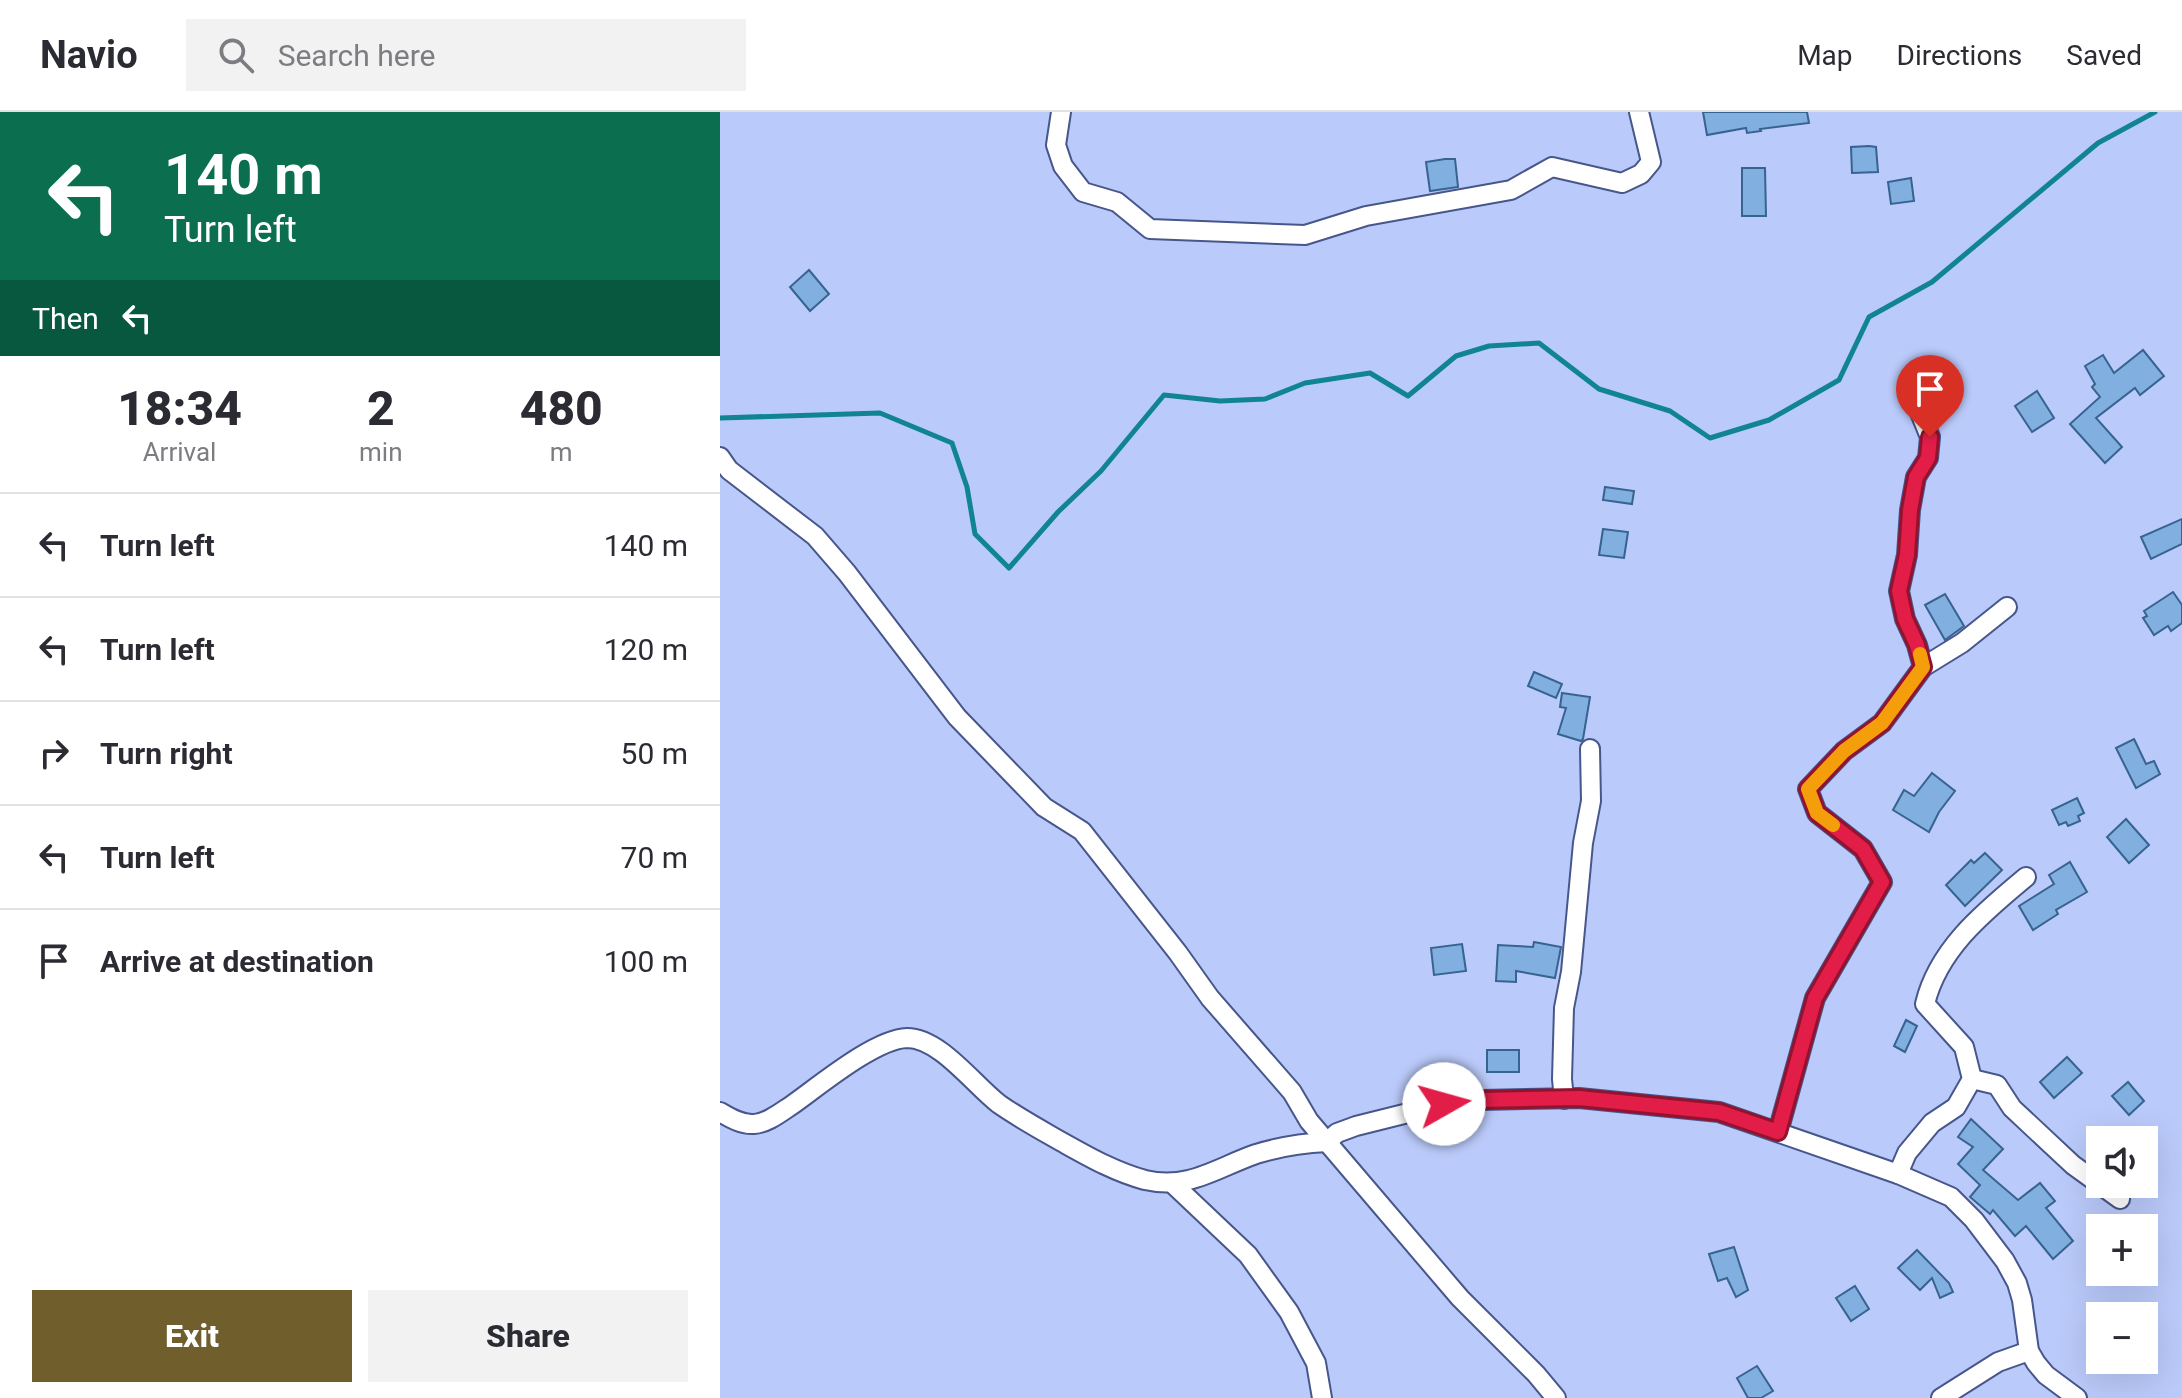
<!DOCTYPE html>
<meta charset="utf-8">
<style>
:root{--surface:#fff;--page:#f2f2f3;--text:#2b2b33;--muted:#7c7c81;--line:#e1e1e2;--accent:#705f2d}
body{margin:0;font-family:Roboto,sans-serif;background:var(--page);color:var(--text);height:100vh;display:flex;flex-direction:column;font-size:30px;white-space:nowrap}
*{box-sizing:border-box;margin:0}
p{font-size:26px;color:var(--muted)}
.icon{flex:none;width:44px;height:44px;fill:none;stroke:currentColor;stroke-width:2;stroke-linecap:round;stroke-linejoin:round}
.map{position:relative;flex:1;overflow:hidden}
.sheet{display:flex;flex-direction:column;background:var(--surface);width:720px}
.sheet>*{flex:none}
.top-card{background:#0b6e4f;color:#fff;overflow:hidden}
.controls{position:absolute;left:1366px;top:1014px;display:grid;gap:16px}
.controls a{display:grid;place-items:center;width:72px;height:72px;border-radius:0px;background:var(--surface);box-shadow:0 8px 32px #0002;font-size:40px}
.pin{position:absolute;display:grid;place-items:center;width:68px;height:68px;color:#fff;margin:-82px -34px;border-radius:50% 50% 50% 0;rotate:-45deg;box-shadow:0 0 8px #0007}
.pin .icon{rotate:45deg}
.me{position:absolute;width:88px;margin:-44px;rotate:83deg;stroke-linejoin:round;filter:drop-shadow(0 0 6px #0008)}
.turn{display:flex;align-items:center;gap:28px;height:168px;padding:0 32px;font-size:36px}
.turn .icon{width:104px;height:104px;stroke-width:2.5}
.turn b{display:block;font-size:56px;line-height:68px}
.then{display:flex;align-items:center;height:76px;padding:0 32px;background:#0003;gap:16px;font-size:30px}
.eta{display:flex;justify-content:space-evenly;align-items:center;height:136px;text-align:center}
.eta b{font-size:48px;font-weight:800;line-height:56px}
.action{display:flex;gap:16px;margin-top:auto;padding:16px 32px}
.action a{flex:1;height:92px;border-radius:0px;background:var(--accent);color:#fff;font-size:32px;font-weight:800;line-height:92px;text-align:center}
.action a+a{background:var(--page);color:var(--text)}
ul{padding:0;list-style:none}
li{display:flex;align-items:center;gap:24px;height:104px;padding:0 32px;border-top:2px solid var(--line)}
li div{flex:1}
li b{display:block;font-size:30px}
li em{font-style:normal}
header{display:flex;align-items:center;gap:48px;box-sizing:border-box;height:112px;padding:0 40px;background:var(--surface);border-bottom:2px solid var(--line)}
header strong{font-size:38px}
nav{display:flex;gap:44px;margin-inline-start:auto;font-size:28px}
.search{width:560px;height:72px;background:var(--page);display:flex;align-items:center;gap:20px;box-sizing:border-box;padding:0 28px;border-radius:0px;color:var(--muted);font-size:30px}
main{display:flex;flex:1;min-height:0}
.map>svg:first-child{display:block}
.lines{fill:none;stroke-linecap:round;stroke-linejoin:round}
.stream{stroke:#108494;stroke-width:5}
.building{fill:#80afe0;stroke:#376390;stroke-width:2}
.street-casing{stroke:#47568b;stroke-width:22}
.street{stroke:#fff;stroke-width:18}
.route-casing{stroke:#92132f;stroke-width:20}
.route{stroke:#e11d48;stroke-width:14}
.slow{stroke:#f59e0b;stroke-width:14}
</style>
<header>
<strong>Navio</strong>
<div class="search"><svg class="icon" aria-label="search" viewBox="0 0 24 24"><circle cx="10" cy="10" r="6"/><path d="M15 15l6 6"/></svg>Search here</div>
<nav><a>Map</a><a>Directions</a><a>Saved</a></nav>
</header>
<main>
<section class="sheet">
<div class="top-card">
<div class="turn"><svg class="icon" aria-label="left" viewBox="0 0 24 24"><path d="M17 20v-9H6M10 6l-5 5 5 5"/></svg><div><b>140 m</b>Turn left</div></div>
<div class="then">Then<svg class="icon" aria-label="left" viewBox="0 0 24 24"><path d="M17 20v-9H6M10 6l-5 5 5 5"/></svg></div>
</div>
<div class="eta">
<div><b>18:34</b><p>Arrival</p></div>
<div><b>2</b><p>min</p></div>
<div><b>480</b><p>m</p></div>
</div>
<ul>
<li><svg class="icon" aria-label="left" viewBox="0 0 24 24"><path d="M17 20v-9H6M10 6l-5 5 5 5"/></svg><div><b>Turn left</b></div><em>140 m</em></li>
<li><svg class="icon" aria-label="left" viewBox="0 0 24 24"><path d="M17 20v-9H6M10 6l-5 5 5 5"/></svg><div><b>Turn left</b></div><em>120 m</em></li>
<li><svg class="icon" aria-label="right" viewBox="0 0 24 24"><path d="M7 20v-9h11M14 6l5 5-5 5"/></svg><div><b>Turn right</b></div><em>50 m</em></li>
<li><svg class="icon" aria-label="left" viewBox="0 0 24 24"><path d="M17 20v-9H6M10 6l-5 5 5 5"/></svg><div><b>Turn left</b></div><em>70 m</em></li>
<li><svg class="icon" aria-label="arrive" viewBox="0 0 24 24"><path d="M6 21V4h12l-3 4 3 4H6"/></svg><div><b>Arrive at destination</b></div><em>100 m</em></li>
</ul>
<div class="action"><a>Exit</a><a>Share</a></div>
</section>
<div class="map">
<svg width="1462" height="1286" viewBox="0 0 1462 1286">
<rect width="100%" height="100%" fill="#bacafa"/>
<g class="lines">
<polyline class="stream" points="0,306 160,301 232,331 247,375 255,422 289,456 338,400 381,359 444,283 500,289 545,287 585,271 650,261 688,284 736,244 769,234 819,231 879,277 950,299 990,326 1049,308 1119,268 1149,205 1212,170 1378,31 1435,0"/>
</g>
<g class="building">
<polygon points="983,0 1087,0 1089,11 1040,17 1041,19 1027,21 1026,16 987,23"/>
<polygon points="1149,34 1156,35 1158,60 1132,61 1131,35"/>
<polygon points="725,47 735,47 738,75 710,79 706,50"/>
<polygon points="1022,56 1045,56 1046,104 1022,104"/>
<polygon points="1191,66 1194,89 1171,92 1168,70"/>
<polygon points="89,158 109,182 90,199 70,175"/>
<polygon points="1423,238 1444,264 1420,283 1415,276 1376,306 1402,335 1385,351 1350,312 1380,285 1372,275 1375,272 1365,254 1383,243 1394,261"/>
<polygon points="1317,279 1334,306 1312,320 1295,294"/>
<polygon points="885,375 914,379 912,392 883,388"/>
<polygon points="1462,407 1462,432 1431,447 1421,425"/>
<polygon points="883,417 908,420 904,446 879,443"/>
<polygon points="1453,480 1462,493 1462,511 1451,519 1448,514 1434,523 1423,506 1427,504 1424,499"/>
<polygon points="1225,482 1244,514 1225,528 1205,493"/>
<polygon points="814,560 842,572 836,586 808,574"/>
<polygon points="842,581 870,585 863,627 861,629 838,622 846,596 840,595"/>
<polygon points="1414,627 1426,652 1434,649 1440,662 1416,676 1396,636"/>
<polygon points="1212,661 1235,679 1219,700 1209,720 1173,698 1184,678 1194,684"/>
<polygon points="1357,686 1364,701 1358,704 1360,709 1348,714 1346,710 1339,713 1332,698"/>
<polygon points="1406,707 1429,733 1409,751 1387,725"/>
<polygon points="1265,741 1282,758 1245,794 1226,773 1251,748 1254,751"/>
<polygon points="1350,750 1367,780 1336,798 1338,802 1313,818 1299,794 1334,772 1329,763"/>
<polygon points="814,830 841,835 835,866 796,859 796,870 776,869 778,833 813,835"/>
<polygon points="742,832 746,859 714,863 711,836"/>
<polygon points="1186,908 1197,914 1185,940 1174,934"/>
<rect x="767" y="938" width="32" height="22"/>
<polygon points="1347,945 1362,961 1334,986 1320,970"/>
<polygon points="1408,970 1424,989 1409,1003 1392,984"/>
<polygon points="1251,1007 1283,1037 1263,1058 1298,1088 1320,1071 1335,1089 1326,1096 1353,1129 1333,1147 1306,1114 1295,1124 1273,1098 1270,1102 1250,1085 1260,1073 1238,1052 1253,1035 1238,1025"/>
<polygon points="1014,1135 1028,1178 1016,1185 1007,1166 998,1169 989,1142"/>
<polygon points="1197,1138 1229,1171 1233,1180 1220,1186 1212,1166 1200,1178 1178,1156"/>
<polygon points="1135,1174 1149,1197 1131,1209 1116,1186"/>
<polygon points="1037,1254 1053,1279 1041,1286 1028,1286 1017,1266"/>
</g>
<g class="lines">
<g class="street-casing">
<g id="street">
<polyline points="341,0 336,33 343,54 363,80 397,90 430,117 585,123 646,104 791,78 832,55 902,71 921,62 931,50 919,0"/>
<polyline points="1193,269 1199,298 1210,325 1208,346 1196,365 1190,398 1187,443 1179,479 1185,507 1197,533 1203,555"/>
<polyline points="0,345 9,358 95,424 127,461 237,605 324,695 362,719 458,841 490,886 572,980 589,1009 740,1186 816,1262 836,1286"/>
<polyline points="1252,967 1277,973 1292,996 1353,1053 1400,1087"/>
<polyline points="844,987 842,967 844,896 851,860 863,731 871,689 870,637"/>
<path d="M0 1000C10 1006 22 1013 34 1012 48 1011 61 1000 72 993 99 974 155 927 187 926 220 926 254 973 279 992 299 1006 321 1018 342 1030 369 1045 395 1060 425 1068 469 1078 496 1056 536 1042 559 1035 582 1031 607 1030L617 1021 636 1014 724 992 761 988 859 986 999 1000 1178 1062 1231 1085 1254 1108 1285 1149 1297 1171 1302 1188 1309 1239 1316 1251 1326 1263 1357 1286"/>
<polyline points="1058,1020 1095,886 1162,770 1143,737 1097,701 1088,677 1124,639 1162,611 1203,555 1242,531 1287,495"/>
<path d="M1178 1062 1187 1041 1212 1011 1236 995 1252 967 1244 935 1205 892C1218 837 1264 800 1306 765"/>
<polyline points="452,1071 528,1143 569,1200 596,1251 602,1286"/>
<polyline points="1221,1286 1278,1250 1309,1239"/>
</g>
</g>
<use href="#street" class="street"/>
</g>
<g class="lines">
<g class="route-casing">
<polyline id="route" points="724,992 761,988 859,986 999,1000 1058,1020 1095,886 1162,770 1143,737 1097,701 1088,677 1124,639 1162,611 1203,555 1197,533 1185,507 1179,479 1187,443 1190,398 1196,365 1208,346 1210,325"/>
</g>
<use href="#route" class="route"/>
<polyline class="slow" points="1113,713 1097,701 1088,677 1124,639 1162,611 1203,555 1200,542"/>
</g>
</svg>
<div class="controls">
<a><svg class="icon" aria-label="sound" viewBox="0 0 24 24"><path d="M4 9h4l5-4v14l-5-4H4zM17 9q2 3 0 6"/></svg></a>
<a>+</a>
<a>−</a>
</div>
<div class="pin" style="left:1210px;top:325px;background:#d93025"><svg class="icon" aria-label="arrive" viewBox="0 0 24 24"><path d="M6 21V4h12l-3 4 3 4H6"/></svg></div>
<svg class="me" style="left:724px;top:992px" viewBox="-20 -20 40 40"><circle r="19" fill="#fff"/><path d="M0-13L10 11 0 6-10 11z" fill="#e11d48"/></svg>
</div>
</main>
